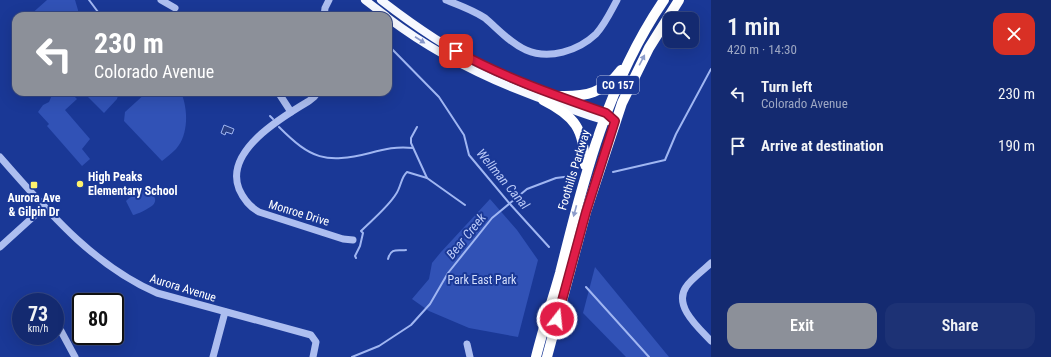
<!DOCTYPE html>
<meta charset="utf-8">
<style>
:root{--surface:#142a70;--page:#1d3275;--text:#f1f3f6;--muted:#9da7c3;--line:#334683;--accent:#8c9099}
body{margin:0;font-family:"Roboto Condensed",sans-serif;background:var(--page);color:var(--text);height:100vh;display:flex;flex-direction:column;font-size:15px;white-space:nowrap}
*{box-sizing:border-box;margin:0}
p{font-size:13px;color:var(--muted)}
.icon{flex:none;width:22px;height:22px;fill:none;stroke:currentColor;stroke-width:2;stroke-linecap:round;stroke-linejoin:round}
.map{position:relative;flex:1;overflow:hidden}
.side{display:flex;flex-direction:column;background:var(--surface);width:340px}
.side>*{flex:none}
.top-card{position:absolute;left:12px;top:12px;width:380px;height:84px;border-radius:12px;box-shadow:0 4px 16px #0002,0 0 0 1px var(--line);background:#8c9099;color:#fff;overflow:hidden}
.tools{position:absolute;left:663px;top:12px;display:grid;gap:8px}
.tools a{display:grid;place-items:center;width:36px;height:36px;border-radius:8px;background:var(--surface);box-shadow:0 4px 16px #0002,0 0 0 1px var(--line);font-size:20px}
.speed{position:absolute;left:12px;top:293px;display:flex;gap:8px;font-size:20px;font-weight:700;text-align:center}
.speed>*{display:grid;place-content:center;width:52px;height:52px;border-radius:50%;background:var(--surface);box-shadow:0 4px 16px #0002,0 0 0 1px var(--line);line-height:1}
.speed small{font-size:10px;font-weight:400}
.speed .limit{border:2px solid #111;border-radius:6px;background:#fff;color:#111}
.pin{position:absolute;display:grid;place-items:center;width:34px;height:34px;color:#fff;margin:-17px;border-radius:8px;box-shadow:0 2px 6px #0006}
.me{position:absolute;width:44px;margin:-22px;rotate:16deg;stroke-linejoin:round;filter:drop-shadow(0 0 3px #0008)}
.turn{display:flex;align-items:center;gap:14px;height:84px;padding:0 16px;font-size:18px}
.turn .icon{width:52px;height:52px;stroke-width:2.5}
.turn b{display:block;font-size:28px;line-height:34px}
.round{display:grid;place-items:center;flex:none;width:42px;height:42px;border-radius:12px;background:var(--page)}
.overview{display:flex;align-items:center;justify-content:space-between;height:68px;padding:0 16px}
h1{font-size:24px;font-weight:600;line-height:30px}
.action{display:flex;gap:8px;margin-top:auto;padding:8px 16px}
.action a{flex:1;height:46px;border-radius:12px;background:var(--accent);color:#fff;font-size:16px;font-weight:600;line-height:46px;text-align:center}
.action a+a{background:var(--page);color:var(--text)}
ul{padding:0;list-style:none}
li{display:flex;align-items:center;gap:12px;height:52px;padding:0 16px}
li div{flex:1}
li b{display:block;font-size:15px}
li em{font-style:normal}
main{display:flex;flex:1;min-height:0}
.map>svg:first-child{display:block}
.green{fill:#3152b6}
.water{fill:#293f86;stroke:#a0b6f2}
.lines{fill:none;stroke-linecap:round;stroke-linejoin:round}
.stream{stroke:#a0b6f2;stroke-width:2}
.minor{stroke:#adbef0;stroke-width:7}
.major{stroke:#f6f8ff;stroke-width:8}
.highway{stroke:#fff;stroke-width:10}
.oneway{fill:#8898ca}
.oneway2{fill:#8c9cca}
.route-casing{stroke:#92132f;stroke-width:10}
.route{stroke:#e11d48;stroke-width:7}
.poi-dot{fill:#fff26c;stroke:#1a3896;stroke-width:1.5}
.labels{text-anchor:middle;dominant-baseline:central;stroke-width:4;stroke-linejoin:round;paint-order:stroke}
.shield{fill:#1a3896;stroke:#bac3e0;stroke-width:1}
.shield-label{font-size:11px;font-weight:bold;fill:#fff}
.street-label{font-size:12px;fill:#fff;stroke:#1a3896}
.poi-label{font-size:12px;font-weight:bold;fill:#fff;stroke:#1a3896;text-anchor:start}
.park-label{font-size:12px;fill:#d4defb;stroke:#1a3896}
.water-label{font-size:13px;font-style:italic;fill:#bac9f7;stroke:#1a3896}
</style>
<main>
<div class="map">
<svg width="711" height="357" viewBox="0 0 711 357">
<rect width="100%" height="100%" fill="#1a3896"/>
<g class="green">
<polygon points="47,0 75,0 78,10 78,16 29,16"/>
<polygon points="54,92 70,92 77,99 65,110 90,139 82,149 90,159 82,166 47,126 49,124 38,112 43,105 49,102 52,95"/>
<polygon points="83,92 119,92 117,99 104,113"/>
<path d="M147 92H181C188 109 189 134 176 149 172 153 167 157 162 161L124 121 125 112Z"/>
<path d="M142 190C149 190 160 198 153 205 150 208 136 215 133 215L126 201C131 196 136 194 142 190Z"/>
<polygon points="490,199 517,230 538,260 518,337 469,328 429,311 412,299 429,279 432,263 441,252"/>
<polygon points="595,267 669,357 626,357 583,313"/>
</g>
<polygon class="water" points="224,125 234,129 232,134 226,132 225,135 221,133"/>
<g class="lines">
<g class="stream">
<polyline points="89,0 101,16"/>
<polyline points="388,45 439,97 464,135 469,155 510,204 549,247"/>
<polyline points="270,116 273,119"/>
<path d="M279 127C311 159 325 164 370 153 385 149 397 146 413 148"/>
<polyline points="417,127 411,138 411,143 427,178"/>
<polyline points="613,172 665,160 676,134 711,69"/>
<path d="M356 258 355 256 360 246 363 233 361 231C372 220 388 207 396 194 401 187 401 177 407 172L427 178 465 205"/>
<path d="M388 259C391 247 398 251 406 250"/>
<polyline points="586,287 649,357"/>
<polyline points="352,357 379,346 411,325 430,304 448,273 492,218 527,189 556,178 572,176"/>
</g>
<g class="minor">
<polyline points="161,0 175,8"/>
<path d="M446 0C459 5 473 10 485 18 498 29 510 43 526 50 549 60 578 51 596 34 605 24 611 11 617 0"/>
<polyline points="324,16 325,8 329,0"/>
<polyline points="278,92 291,112"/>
<path d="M318 92 314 97 309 101C282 117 224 151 239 189 243 198 250 207 259 212L343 239 353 240"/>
<path d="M0 157C46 209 92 265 157 293L311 335 316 342 313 357"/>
<polyline points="0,247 44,207"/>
<path d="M711 263C704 270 691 279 686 287 673 306 699 328 711 341"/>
<polyline points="55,324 61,331 75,357"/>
<polyline points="467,344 470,357"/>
<polyline points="213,357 225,312"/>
</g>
<g class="major">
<polyline points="365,0 386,16"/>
<path d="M381 0C412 24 445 47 481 65 521 84 564 98 606 113L615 121"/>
<path d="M388 18C442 59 503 87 568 108 581 113 595 118 608 121"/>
</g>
<g class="highway">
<path d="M558 96C586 97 604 93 621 70"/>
<path d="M543 100C575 116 584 129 585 165"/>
<path d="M536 357C543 329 552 301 560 273 584 177 608 82 664 0"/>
<polyline points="547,357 586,212 622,103 649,48 679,0"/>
</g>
</g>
<defs><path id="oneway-solid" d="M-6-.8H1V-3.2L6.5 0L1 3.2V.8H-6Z"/></defs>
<use class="oneway" href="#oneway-solid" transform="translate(420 40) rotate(33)"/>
<g class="oneway2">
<use href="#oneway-solid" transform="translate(642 60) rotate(-62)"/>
<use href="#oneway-solid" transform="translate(575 211) rotate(105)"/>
</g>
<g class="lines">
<g class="route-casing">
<path id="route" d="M456 51C503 77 554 95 606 113L615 121 586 212 557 319"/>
</g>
<use href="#route" class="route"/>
</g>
<g class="poi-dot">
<circle cx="80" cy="184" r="4"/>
<rect x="30" y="181" width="8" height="8" rx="2"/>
</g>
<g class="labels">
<rect class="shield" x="597" y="76" width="42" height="18" rx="3"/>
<g class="shield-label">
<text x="618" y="85">CO 157</text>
</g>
<g class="street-label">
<text transform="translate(574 170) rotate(-73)">Foothills Parkway</text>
<text transform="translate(299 213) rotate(17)">Monroe Drive</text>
<text transform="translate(183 288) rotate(17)">Aurora Avenue</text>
</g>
<g class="poi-label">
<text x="88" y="177">High Peaks<tspan x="88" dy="14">Elementary School</tspan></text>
<text x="34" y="198" text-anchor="middle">Aurora Ave<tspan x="34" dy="14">&amp; Gilpin Dr</tspan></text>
</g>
<g class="park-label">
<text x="482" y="280">Park East Park</text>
</g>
<g class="water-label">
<text transform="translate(503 179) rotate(50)">Wellman Canal</text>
<text transform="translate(466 236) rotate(-51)">Bear Creek</text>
</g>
</g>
</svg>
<div class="tools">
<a><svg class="icon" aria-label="search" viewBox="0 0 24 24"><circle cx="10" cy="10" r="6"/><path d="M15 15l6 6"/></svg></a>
</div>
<div class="speed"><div>73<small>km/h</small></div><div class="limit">80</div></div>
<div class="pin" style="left:456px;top:51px;background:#d93025"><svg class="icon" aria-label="arrive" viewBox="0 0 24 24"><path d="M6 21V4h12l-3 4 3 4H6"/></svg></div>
<svg class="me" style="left:557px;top:319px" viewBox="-20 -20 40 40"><circle r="17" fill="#e11d48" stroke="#fff" stroke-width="3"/><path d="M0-11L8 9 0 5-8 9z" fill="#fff"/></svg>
<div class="top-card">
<div class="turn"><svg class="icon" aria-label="left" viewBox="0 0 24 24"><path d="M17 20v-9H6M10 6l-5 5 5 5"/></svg><div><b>230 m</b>Colorado Avenue</div></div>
</div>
</div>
<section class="side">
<div class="overview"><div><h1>1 min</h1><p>420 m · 14:30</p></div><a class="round" style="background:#d93025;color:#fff"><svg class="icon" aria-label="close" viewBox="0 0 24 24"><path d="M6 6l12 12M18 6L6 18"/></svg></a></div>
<ul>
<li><svg class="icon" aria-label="left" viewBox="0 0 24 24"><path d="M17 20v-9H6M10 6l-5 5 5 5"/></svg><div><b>Turn left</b><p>Colorado Avenue</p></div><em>230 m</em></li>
<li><svg class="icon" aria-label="arrive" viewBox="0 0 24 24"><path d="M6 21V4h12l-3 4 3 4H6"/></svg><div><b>Arrive at destination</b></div><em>190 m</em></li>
</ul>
<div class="action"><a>Exit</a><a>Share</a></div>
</section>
</main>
